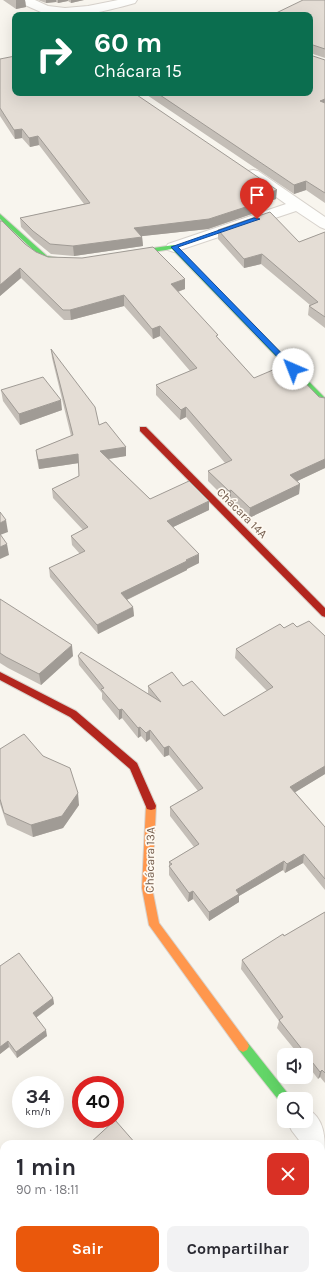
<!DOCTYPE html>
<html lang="pt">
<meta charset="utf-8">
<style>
:root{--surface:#fff;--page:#f2f2f3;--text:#2b2b33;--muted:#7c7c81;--accent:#ea580c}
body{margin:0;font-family:Karla,sans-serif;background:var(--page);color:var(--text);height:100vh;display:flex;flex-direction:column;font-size:15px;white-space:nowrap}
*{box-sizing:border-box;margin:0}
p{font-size:13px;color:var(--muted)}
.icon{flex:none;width:22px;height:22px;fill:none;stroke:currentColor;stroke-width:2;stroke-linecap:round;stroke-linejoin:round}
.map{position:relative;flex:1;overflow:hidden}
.side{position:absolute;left:0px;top:1140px;width:325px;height:140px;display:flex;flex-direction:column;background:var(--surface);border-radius:12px 12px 0 0;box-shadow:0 4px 16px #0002}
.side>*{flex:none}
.guide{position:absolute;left:12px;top:12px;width:301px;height:84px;border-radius:8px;box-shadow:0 4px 16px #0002;background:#0b6e4f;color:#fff;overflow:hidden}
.controls{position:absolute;left:277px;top:1048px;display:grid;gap:8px}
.controls a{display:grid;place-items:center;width:36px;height:36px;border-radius:8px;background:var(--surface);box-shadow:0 4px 16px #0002;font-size:20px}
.speed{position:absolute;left:12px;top:1076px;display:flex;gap:8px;font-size:20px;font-weight:700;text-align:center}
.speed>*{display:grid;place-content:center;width:52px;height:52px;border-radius:50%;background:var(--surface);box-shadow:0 4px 16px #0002;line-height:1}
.speed small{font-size:10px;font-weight:400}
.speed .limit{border:6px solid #d22;background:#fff;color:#111}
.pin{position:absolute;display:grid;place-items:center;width:34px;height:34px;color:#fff;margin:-41px -17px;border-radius:50% 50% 50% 0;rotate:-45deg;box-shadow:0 0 4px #0007}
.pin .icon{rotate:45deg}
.me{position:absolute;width:44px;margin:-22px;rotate:316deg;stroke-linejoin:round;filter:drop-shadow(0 0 3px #0008)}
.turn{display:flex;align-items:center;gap:14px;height:84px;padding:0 16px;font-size:18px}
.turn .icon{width:52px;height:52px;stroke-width:2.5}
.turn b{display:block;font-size:28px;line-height:34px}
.round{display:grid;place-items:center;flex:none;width:42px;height:42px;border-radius:8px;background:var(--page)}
.headline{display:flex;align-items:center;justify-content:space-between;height:68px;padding:0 16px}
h1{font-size:24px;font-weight:700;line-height:30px}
.primary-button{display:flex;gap:8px;margin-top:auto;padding:8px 16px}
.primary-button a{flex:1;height:46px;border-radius:8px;background:var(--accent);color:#fff;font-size:16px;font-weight:700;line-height:46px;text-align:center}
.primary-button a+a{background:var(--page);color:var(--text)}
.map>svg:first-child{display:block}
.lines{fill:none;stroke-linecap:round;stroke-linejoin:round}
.street-casing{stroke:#d7d2cc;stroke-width:2}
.fast-casing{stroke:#d8d2cc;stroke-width:2}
.slow-casing{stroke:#d8d2cc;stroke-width:2}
.jam-casing{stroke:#d8d2cc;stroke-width:2}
.street{fill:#fefefc;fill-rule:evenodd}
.fast{fill:#63d668;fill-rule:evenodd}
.slow{fill:#ff974d;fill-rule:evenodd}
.jam{fill:#b3261e;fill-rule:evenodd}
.wall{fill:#c4beb7}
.shaded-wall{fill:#a09b95}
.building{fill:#e4ddd5;stroke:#a09b95}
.route{fill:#1a73e8;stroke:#114b97}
.labels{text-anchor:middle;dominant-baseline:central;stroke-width:3.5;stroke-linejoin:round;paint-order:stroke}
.street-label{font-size:12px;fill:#755e4e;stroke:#fef9f1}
</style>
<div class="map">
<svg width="325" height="1280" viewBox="0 0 325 1280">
<rect width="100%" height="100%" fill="#f8f5ee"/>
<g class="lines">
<g class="street-casing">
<g id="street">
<path d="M19 0H35L48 6 65 8 88 6 118 0H137L135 3C105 11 71 21 41 12 34 9 27 6 21 3Z"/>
<polygon points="253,170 258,171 325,217 325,229 320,227 296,211 180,250 174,252 168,250 166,247 168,244 286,204 248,177 246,174 248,171"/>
<path d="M306 1108C325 1118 325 1137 325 1157L321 1159V1144H302L292 1131 287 1121H306Z"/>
</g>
</g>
<g class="fast-casing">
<g id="fast">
<polygon points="0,214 47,256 68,260 71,262 68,264 43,259 0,219"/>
<polygon points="174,245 176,246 325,398 325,404 322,404 172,249 126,256 123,254 126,252"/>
<polygon points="243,1040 247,1042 289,1095 291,1099 284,1099 284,1105 281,1103 239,1050 237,1046 239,1042"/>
</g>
</g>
<g class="slow-casing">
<polygon id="slow" points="151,802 155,803 156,806 152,888 159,923 247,1042 249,1046 247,1050 243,1052 239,1050 149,925 142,888 146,806 147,803"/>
</g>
<g class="jam-casing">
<g id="jam">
<polygon points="140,427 146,427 325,608 325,617 322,616 140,431"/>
<polygon points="0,672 76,711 137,763 156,806 155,809 151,810 147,809 130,769 70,717 0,680"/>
</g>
</g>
<use href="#street" class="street"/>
<use href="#fast" class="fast"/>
<use href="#slow" class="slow"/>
<use href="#jam" class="jam"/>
</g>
<g class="wall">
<polygon points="3,0 25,0 26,7 16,9"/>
<polygon points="38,0 84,0 71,3 68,1 58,3 56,2 46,3"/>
<polygon points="325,0 325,58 310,53 310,15"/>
<polygon points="0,59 276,199 260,204 260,211 208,229 142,236 143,246 74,256 51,254 34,240 21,227 20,218 84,204 39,145 30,147 22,138 15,139 0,116"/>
<polygon points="325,60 325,203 306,190 294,194 144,93 310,93"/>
<polygon points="0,221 25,244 36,252 48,257 185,289 178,292 218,338 254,378 325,398 325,468 297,481 300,484 299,494 249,518 231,500 228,501 208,481 208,471 225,463 186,417 180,420 156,395 156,385 190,371 160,336 153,339 124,306 71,320 64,320 21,278 0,296"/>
<polygon points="218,230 299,242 325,232 325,328 308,315 309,306 310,305 261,264 244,268 218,239"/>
<polygon points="51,349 99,425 126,456 109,459 150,499 209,501 209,510 173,527 199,563 187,569 187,570 127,600 133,607 134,616 98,634 50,577 49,568 80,554 72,545 71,536 83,530 53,498 52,489 79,476 79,463 39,469 37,460 36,450 71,436 52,358"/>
<polygon points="1,390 62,410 20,425 3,401"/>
<polygon points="0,599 73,656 41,685 8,668 0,663"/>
<polygon points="297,627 325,636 325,774 295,792 325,827 325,890 303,863 285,873 283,870 239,896 239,902 209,921 193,899 188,902 169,875 169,862 194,847 170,816 170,807 198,791 169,755 164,757 150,739 146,742 141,736 138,738 122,718 119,720 102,699 102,693 79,665 78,656 148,694 148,686 183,686 224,716 267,691 235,658 236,649 284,628"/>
<polygon points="0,749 79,805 63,828 33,837 7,825 0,804"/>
<polygon points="325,912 325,1083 320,1077 318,1079 306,1063 306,1055 299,1055 277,1028 279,1021 241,969 242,960 284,936"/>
<polygon points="0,966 53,998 54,1004 36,1018 47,1036 17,1058 9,1047 0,1054"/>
</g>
<g class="shaded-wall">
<polygon points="16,0 25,0 26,7 16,9"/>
<polygon points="46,0 56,0 56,2 46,3"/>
<polygon points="58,0 68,0 68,1 58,3"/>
<polygon points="71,0 84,0 71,3"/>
<polygon points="325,99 325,107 320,101"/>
<polygon points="22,129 22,138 15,139 14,130"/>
<polygon points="38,136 39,145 30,147 29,138"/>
<polygon points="306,181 306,190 294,194 294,185"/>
<polygon points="277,190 276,199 260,204 260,211 208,229 134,237 134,228 256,197"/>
<polygon points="142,237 143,246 74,256 73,246"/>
<polygon points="262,254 261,264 244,268 244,259"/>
<polygon points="20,268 21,278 0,296 0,285"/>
<polygon points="185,279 185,289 171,294 171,284"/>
<polygon points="124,295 124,306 71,320 70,310"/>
<polygon points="160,326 160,336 153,339 152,329"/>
<polygon points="61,400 62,410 20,425 19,414"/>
<polygon points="186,407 186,417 180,420 181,410"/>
<polygon points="126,447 126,456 101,460 100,451"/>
<polygon points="78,454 79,463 39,469 38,460"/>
<polygon points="325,459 325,468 289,485 290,475"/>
<polygon points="300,484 299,494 249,518 250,508"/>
<polygon points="231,490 231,500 228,501 229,491"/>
<polygon points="209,501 209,510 167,530 167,521"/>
<polygon points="6,520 8,532 0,535 0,523"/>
<polygon points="7,544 9,555 0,559 0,547"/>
<polygon points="199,554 199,563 187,569 187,570 122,602 121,593"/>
<polygon points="133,607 134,616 98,634 97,625"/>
<polygon points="72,645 73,656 41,685 39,674"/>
<polygon points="122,709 122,718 119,720 119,710"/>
<polygon points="140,727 141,736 138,738 138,728"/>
<polygon points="150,730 150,739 146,742 146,733"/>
<polygon points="169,746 169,755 164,757 164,748"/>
<polygon points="325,766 325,774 289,796 290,787"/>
<polygon points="78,793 79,805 63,828 33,837 31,825"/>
<polygon points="304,854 303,863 285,873 287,864"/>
<polygon points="284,861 283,870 239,896 239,902 209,921 209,912 236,890"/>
<polygon points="193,891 193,899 188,902 189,893"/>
<polygon points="53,998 54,1004 34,1019 33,1013"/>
<polygon points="46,1030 47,1036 17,1058 16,1052"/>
<polygon points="8,1041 9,1047 0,1054 0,1047"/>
<polygon points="322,1070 320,1077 318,1079 320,1072"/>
</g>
<g class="building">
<polygon points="303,0 325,0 325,49 310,44 310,15 272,15"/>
<polygon points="310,55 325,60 325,99 320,101 325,103 325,193 306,181 294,185 157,93 310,93"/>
<polygon points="15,56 15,93 134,93 277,190 256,197 261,202 209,219 134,228 142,237 73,246 50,244 33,231 20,218 90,203 38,136 29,138 22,129 14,130 0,108 0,59"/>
<polygon points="270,212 299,242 325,232 325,317 309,306 318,302 262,254 244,259 218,230"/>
<polygon points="0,221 2,221 25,244 36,252 48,257 82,258 153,247 185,279 171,284 218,335 216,336 254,378 287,364 319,397 325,398 325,459 290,475 300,484 250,508 231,490 229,491 208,471 232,460 186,407 181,410 156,385 197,368 160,326 152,329 124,295 70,310 63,310 20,268 0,285"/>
<polygon points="51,349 95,407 99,425 106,422 126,447 100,451 150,499 189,481 209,501 167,521 199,554 186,560 187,561 121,593 133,607 97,625 49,568 85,551 71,536 88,527 52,489 79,476 78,454 38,460 36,450 73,435"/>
<polygon points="43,377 61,400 19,414 1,390"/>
<polygon points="0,512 6,520 0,523"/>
<polygon points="0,534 7,544 0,547"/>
<polygon points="0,599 72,645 39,674 6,657 0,653"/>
<polygon points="309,621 325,636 325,766 290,787 325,827 325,879 304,854 287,864 284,861 236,890 239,894 209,912 193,891 189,893 169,866 172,864 169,862 199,844 170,807 203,788 169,746 164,748 150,730 146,733 140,727 138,728 122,709 119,710 101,689 104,688 78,656 81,652 161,702 148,686 172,672 183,686 192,681 224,716 273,687 236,649 280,624 284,628 293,623 297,627"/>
<polygon points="24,734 43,756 70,768 78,793 62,816 31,825 4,813 0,799 0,749"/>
<polygon points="325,912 325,1073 322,1070 320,1072 279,1020 283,1017 242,960 283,934 284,936"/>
<polygon points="19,953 53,998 33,1013 46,1030 16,1052 8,1041 0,1047 0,966"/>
<polygon points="115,1120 136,1144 89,1144"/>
<polygon points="0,1203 4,1209 4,1276 106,1276 109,1280 0,1280"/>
</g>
<polygon class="route" points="254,218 260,219 178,247 295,367 295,370 290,370 171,247"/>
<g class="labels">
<g class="street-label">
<text transform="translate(242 513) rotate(45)">Chácara 14A</text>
<text transform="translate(150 860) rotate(-89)">Chácara 13A</text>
</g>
</g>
</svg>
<div class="controls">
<a><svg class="icon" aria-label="sound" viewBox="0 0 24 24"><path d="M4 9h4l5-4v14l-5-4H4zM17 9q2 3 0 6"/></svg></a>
<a><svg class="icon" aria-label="search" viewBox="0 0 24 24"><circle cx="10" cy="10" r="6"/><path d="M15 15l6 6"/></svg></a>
</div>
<div class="speed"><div>34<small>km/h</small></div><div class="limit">40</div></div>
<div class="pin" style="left:257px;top:219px;background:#d93025"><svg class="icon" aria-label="arrive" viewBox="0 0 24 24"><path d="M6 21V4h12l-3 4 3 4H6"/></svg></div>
<svg class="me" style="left:293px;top:369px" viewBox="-20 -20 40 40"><circle r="19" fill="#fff"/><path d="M0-13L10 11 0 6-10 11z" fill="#1a73e8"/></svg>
<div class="guide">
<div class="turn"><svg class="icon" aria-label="right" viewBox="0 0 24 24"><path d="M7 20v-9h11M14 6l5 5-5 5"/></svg><div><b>60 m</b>Chácara 15</div></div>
</div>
<section class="side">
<div class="headline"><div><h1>1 min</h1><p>90 m · 18:11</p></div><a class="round" style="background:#d93025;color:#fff"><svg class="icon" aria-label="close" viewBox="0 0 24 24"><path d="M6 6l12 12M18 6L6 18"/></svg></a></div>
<div class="primary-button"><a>Sair</a><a>Compartilhar</a></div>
</section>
</div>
